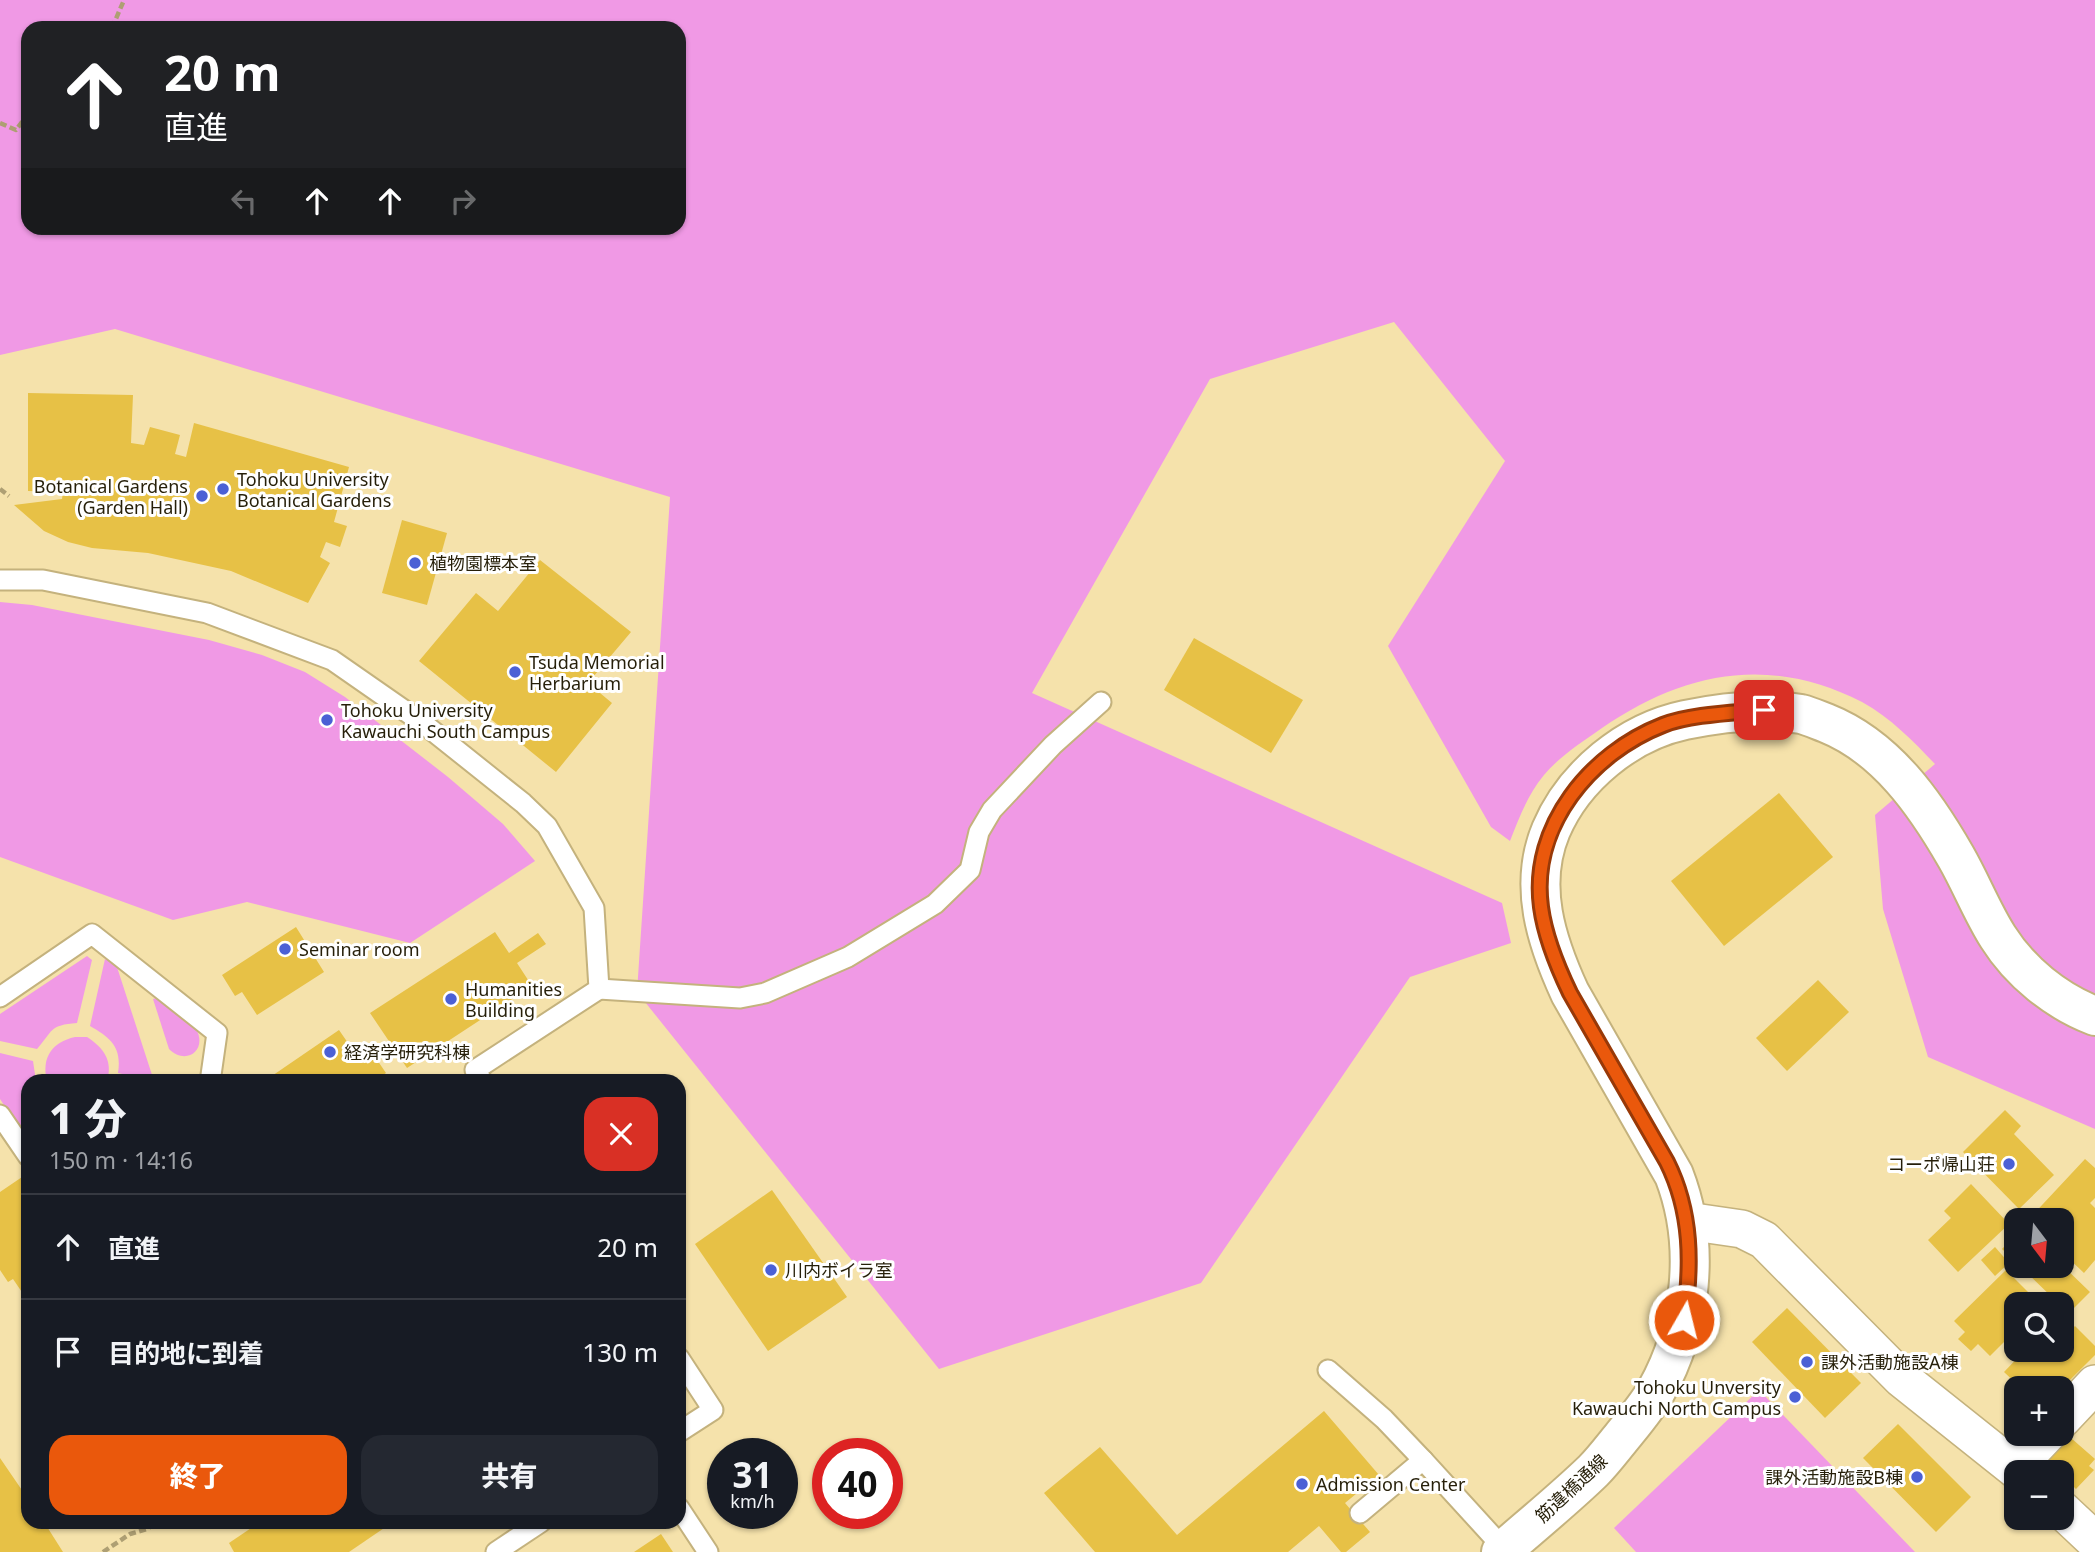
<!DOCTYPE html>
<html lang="ja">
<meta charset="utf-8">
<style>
:root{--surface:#171b24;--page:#242831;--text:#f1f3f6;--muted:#9ea1a6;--line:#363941;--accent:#ea580c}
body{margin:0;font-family:"Noto Sans","Noto Sans JP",sans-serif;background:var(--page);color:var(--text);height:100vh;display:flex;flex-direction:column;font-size:26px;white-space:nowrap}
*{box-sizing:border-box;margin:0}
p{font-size:23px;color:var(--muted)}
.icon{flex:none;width:38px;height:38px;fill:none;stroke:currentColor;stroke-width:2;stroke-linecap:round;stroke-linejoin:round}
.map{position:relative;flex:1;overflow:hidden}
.side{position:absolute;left:21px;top:1074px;width:665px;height:455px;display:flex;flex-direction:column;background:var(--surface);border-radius:21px;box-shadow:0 2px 5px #0004}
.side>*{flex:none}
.banner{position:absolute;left:21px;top:21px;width:665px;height:214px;border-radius:21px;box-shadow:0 2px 5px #0004;background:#202124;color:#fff;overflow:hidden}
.needle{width:46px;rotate:164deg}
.fabs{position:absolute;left:2004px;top:1208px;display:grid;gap:14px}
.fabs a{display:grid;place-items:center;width:70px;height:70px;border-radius:14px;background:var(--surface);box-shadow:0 2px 5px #0004;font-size:35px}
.speed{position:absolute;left:707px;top:1438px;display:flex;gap:14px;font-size:35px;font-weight:700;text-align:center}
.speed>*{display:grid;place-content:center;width:91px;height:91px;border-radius:50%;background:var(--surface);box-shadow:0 2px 5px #0004;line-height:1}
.speed small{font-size:18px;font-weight:400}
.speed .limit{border:10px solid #d22;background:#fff;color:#111}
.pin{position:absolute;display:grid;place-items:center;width:60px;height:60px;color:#fff;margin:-30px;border-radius:14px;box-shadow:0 4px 10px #0006}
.me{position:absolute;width:77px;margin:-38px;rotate:8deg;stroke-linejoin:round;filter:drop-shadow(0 0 5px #0008)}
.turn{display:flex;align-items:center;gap:24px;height:147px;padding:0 28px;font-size:32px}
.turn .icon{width:91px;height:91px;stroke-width:2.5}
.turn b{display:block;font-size:49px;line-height:60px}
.lanes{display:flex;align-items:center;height:66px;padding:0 28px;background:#0003;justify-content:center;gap:35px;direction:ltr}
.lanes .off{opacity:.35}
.round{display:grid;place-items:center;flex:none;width:74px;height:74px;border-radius:21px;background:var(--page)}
.headline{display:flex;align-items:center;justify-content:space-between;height:119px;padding:0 28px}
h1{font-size:42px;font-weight:800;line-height:52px}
.action{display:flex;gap:14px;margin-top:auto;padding:14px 28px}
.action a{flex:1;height:80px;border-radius:21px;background:var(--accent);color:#fff;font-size:28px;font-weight:800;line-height:80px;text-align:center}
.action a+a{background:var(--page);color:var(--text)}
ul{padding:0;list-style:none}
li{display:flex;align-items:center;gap:21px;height:105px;padding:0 28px;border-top:2px solid var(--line)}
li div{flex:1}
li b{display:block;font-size:26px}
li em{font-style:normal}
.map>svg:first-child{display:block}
.green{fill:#f099e5;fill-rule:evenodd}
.building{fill:#e7c146}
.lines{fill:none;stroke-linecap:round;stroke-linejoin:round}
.service-casing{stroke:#c4b27d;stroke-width:23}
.minor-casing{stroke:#c4b27d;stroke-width:40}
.tertiary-casing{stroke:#c4b27d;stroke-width:42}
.path{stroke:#ae9f73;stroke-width:4.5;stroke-dasharray:7 3.5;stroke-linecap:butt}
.service{stroke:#fff;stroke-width:19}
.minor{stroke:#fff;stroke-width:37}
.tertiary{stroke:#fff;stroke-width:38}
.route-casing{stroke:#983908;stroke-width:18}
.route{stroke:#ea580c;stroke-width:12}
.poi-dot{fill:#4b60d5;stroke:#fff;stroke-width:2.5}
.labels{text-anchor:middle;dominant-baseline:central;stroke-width:6;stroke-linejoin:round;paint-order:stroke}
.poi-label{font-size:18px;fill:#261f09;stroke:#fff;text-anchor:start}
.street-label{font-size:18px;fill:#261f09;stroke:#fff}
</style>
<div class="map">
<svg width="2095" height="1552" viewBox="0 0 2095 1552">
<rect width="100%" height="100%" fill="#f5e2ab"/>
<g class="green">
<path d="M0 0H2095V1129L1928 1057 1883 909 1875 815 1935 764C1913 741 1891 718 1862 702 1770 655 1685 671 1602 728 1582 742 1560 756 1544 775 1528 794 1519 818 1510 841L1491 827 1388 646 1505 461 1394 322 1210 379 1032 693 1502 903 1511 943 1410 977 1201 1283 939 1369 637 992 670 497 115 329 0 355ZM28 28H679V228H28Z"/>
<polygon points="0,602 32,605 209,640 262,655 305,672 345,697 448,777 503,824 535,861 410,943 247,902 173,920 0,857"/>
<path d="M87 956 92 960 77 1023C49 1025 53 1031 37 1049L0 1041V1014Z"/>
<path d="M105 959 116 964 154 1081 118 1073C122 1047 111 1038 90 1026Z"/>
<path d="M156 998 196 1029C208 1050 186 1066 169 1049L153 999Z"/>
<path d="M75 1037H87C104 1048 113 1061 107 1081H47C41 1058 52 1042 75 1037Z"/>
<polygon points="0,1053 33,1061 36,1081 28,1082 28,1142 0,1099"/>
<polygon points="1759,1390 1915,1552 1636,1552 1614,1528"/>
</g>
<g class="building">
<polygon points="28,393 133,395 131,443 144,445 150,427 180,435 175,454 186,457 194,423 349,467 334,522 347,526 340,547 326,542 320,557 330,563 308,603 231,571 148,553 92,548 68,542 44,531 14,505 62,499 63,492 28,491"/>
<polygon points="402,520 447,533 427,605 382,593"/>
<polygon points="540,560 631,632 588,683 612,703 556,772 419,661 476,593 498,611"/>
<polygon points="1194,638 1303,700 1271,753 1164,690"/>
<polygon points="1779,793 1833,857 1724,946 1671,881"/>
<polygon points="296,927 324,972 257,1015 242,992 235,996 222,975"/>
<polygon points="495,932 509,953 538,933 546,944 517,963 532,986 407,1068 370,1013"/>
<polygon points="1818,980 1849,1012 1787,1071 1756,1038"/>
<polygon points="339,1030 357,1056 369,1048 386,1073 373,1082 263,1082"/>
<polygon points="2005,1110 2021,1126 2014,1134 2054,1175 2019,1209 1963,1152"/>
<polygon points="2085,1159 2095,1168 2095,1198 2090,1203 2095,1208 2095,1260 2084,1273 2062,1252 2062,1220 2028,1220"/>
<polygon points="25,1175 28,1178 28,1301 13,1279 8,1282 0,1270 0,1192"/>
<polygon points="1971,1184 2009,1224 1958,1272 1928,1240 1951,1218 1944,1211"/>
<polygon points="772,1190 847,1297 768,1351 695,1244"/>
<polygon points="2016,1234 2016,1262 2002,1249"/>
<polygon points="1995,1247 2009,1263 1995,1276 1981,1260"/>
<polygon points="2019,1265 2062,1265 2090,1292 2069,1313 2062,1304 2059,1304"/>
<polygon points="2006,1270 2040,1304 2016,1304 2016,1330 1990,1356 1978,1344 1971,1351 1958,1339 1965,1332 1954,1321"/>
<polygon points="1787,1308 1861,1383 1825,1418 1752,1342"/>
<polygon points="2062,1326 2068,1333 2075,1326 2095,1346 2095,1355 2062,1388 2021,1388 2004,1372 2026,1349 2062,1349"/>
<polygon points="1324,1411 1379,1475 1345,1503 1370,1532 1346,1552 1341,1552 1319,1526 1288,1552 1095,1552 1044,1493 1100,1447 1177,1535"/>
<polygon points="1898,1424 1971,1497 1936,1532 1863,1458"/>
<polygon points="2063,1431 2095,1459 2089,1466 2094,1470 2076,1489 2070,1483 2063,1490 2062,1488 2062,1472 2044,1472 2034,1463"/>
<polygon points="0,1458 28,1499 28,1522 44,1522 63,1552 0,1552"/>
<polygon points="260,1522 393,1522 349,1552 234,1552 229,1543"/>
<polygon points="661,1534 673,1552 634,1552"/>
</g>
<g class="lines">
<g class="service-casing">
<g id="service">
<polyline points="0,580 43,580 207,613 332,660 424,724 523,803 547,826 594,908 599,989 475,1070 483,1082"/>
<polyline points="599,989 740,998 765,993 848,957 935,904 970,870 979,832 992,810 1053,745 1101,702"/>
<polyline points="0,997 92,934 217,1033 210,1082"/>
<polyline points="0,1115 28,1156"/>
<polyline points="679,1358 713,1410 679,1432"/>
<polyline points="1328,1370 1384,1419 1423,1460"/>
<polyline points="679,1508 708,1552"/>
<polyline points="1360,1513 1423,1460 1507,1552"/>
<polyline points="496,1552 541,1522"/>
</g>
</g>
<g class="minor-casing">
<g id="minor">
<polyline points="1687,1221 1742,1229 1764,1240 1901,1378 2019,1472"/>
<polyline points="2062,1419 2095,1384"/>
<polyline points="2015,1468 2048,1433"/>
<polyline points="2062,1510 2095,1541"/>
</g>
</g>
<g class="tertiary-casing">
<path id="tertiary" d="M1501 1552C1532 1525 1564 1499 1593 1471 1603 1461 1612 1449 1621 1438 1633 1423 1646 1408 1656 1391 1692 1327 1701 1245 1674 1175L1570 993C1546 941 1528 885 1551 830 1574 776 1628 732 1685 720 1723 712 1762 708 1801 714 1809 716 1818 720 1826 723 1886 747 1925 803 1956 857 1971 883 1982 912 1998 937 2020 972 2056 1001 2095 1016"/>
</g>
<g class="path">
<polyline points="112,28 124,0"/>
<polyline points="0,123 16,130 28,114"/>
<polyline points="0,489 9,496"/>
<polyline points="103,1552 130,1534 147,1529 157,1522"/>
</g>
<use href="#service" class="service"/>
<use href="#minor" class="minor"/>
<use href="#tertiary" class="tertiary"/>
</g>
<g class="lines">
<g class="route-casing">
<path id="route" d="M1684 1320C1692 1265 1692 1212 1667 1162L1570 993C1557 966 1545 937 1541 907 1530 826 1591 753 1663 725 1691 714 1734 713 1764 710"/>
</g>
<use href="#route" class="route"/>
</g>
<g class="poi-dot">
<circle cx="223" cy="489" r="7"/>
<circle cx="202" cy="496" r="7"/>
<circle cx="415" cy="563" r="7"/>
<circle cx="515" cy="672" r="7"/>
<circle cx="327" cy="720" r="7"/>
<circle cx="285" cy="949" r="7"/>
<circle cx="451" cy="999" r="7"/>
<circle cx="330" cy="1052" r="7"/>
<circle cx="2009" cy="1164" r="7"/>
<circle cx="771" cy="1270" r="7"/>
<circle cx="1807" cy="1362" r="7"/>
<circle cx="1795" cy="1397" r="7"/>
<circle cx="1917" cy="1477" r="7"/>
<circle cx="1302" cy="1484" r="7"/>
</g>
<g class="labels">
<g class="poi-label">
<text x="237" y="479">Tohoku University<tspan x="237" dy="21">Botanical Gardens</tspan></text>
<text x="188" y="486" text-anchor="end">Botanical Gardens<tspan x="188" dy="21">(Garden Hall)</tspan></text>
<text x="429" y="563">植物園標本室</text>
<text x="529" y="662">Tsuda Memorial<tspan x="529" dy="21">Herbarium</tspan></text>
<text x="341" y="710">Tohoku University<tspan x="341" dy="21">Kawauchi South Campus</tspan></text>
<text x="299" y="949">Seminar room</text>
<text x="465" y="989">Humanities<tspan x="465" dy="21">Building</tspan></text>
<text x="344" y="1052">経済学研究科棟</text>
<text x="1995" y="1164" text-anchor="end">コーポ帰山荘</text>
<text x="785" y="1270">川内ボイラ室</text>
<text x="1821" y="1362">課外活動施設A棟</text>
<text x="1781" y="1387" text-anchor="end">Tohoku Unversity<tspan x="1781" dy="21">Kawauchi North Campus</tspan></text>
<text x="1903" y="1477" text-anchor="end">課外活動施設B棟</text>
<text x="1316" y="1484">Admission Center</text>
</g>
<g class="street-label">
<text transform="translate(1571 1488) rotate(-43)">筋違橋通線</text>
</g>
</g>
</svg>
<div class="fabs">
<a><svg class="needle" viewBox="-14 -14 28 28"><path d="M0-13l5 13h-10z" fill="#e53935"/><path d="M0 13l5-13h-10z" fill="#9ea1a6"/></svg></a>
<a><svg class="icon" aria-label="search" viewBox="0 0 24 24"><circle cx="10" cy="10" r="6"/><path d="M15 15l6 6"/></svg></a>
<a>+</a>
<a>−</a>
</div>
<div class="speed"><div>31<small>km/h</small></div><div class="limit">40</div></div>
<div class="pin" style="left:1764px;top:710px;background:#d93025"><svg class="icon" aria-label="arrive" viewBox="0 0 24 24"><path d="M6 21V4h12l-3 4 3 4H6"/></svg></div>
<svg class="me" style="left:1684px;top:1320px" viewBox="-20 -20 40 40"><circle r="17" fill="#ea580c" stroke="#fff" stroke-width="3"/><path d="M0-11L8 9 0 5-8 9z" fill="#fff"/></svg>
<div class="banner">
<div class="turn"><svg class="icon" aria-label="ahead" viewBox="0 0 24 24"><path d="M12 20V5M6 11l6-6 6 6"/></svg><div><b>20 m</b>直進</div></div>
<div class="lanes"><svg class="icon off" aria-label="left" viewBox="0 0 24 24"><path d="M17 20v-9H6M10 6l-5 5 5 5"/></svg><svg class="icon" aria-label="ahead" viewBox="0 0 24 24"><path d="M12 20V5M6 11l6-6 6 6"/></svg><svg class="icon" aria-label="ahead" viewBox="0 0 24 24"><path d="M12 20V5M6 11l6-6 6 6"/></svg><svg class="icon off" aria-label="right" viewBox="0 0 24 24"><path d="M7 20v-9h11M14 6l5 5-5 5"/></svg></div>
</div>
<section class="side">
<div class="headline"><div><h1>1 分</h1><p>150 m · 14:16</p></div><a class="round" style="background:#d93025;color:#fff"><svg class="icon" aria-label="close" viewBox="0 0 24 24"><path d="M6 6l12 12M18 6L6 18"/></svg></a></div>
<ul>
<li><svg class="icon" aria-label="ahead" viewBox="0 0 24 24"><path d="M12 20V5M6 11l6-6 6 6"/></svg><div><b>直進</b></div><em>20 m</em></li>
<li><svg class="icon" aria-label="arrive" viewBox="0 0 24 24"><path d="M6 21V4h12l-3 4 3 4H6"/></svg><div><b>目的地に到着</b></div><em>130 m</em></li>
</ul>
<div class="action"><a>終了</a><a>共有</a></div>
</section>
</div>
